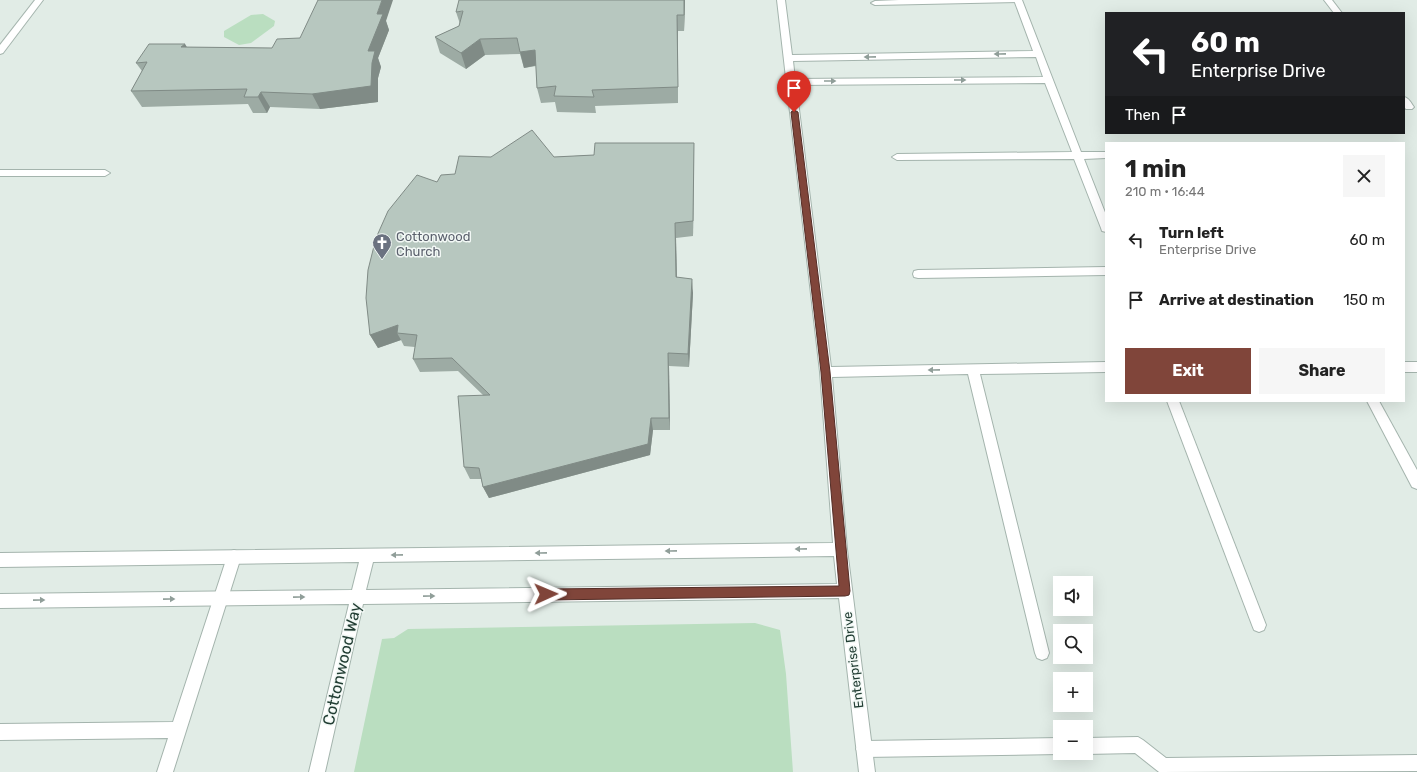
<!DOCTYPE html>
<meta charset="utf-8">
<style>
:root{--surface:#fff;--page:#f6f6f6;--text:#222;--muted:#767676;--accent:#80453a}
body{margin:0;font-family:Rubik,sans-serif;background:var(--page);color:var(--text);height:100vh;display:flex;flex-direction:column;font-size:15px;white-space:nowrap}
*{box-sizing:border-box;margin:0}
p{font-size:13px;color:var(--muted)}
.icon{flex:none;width:22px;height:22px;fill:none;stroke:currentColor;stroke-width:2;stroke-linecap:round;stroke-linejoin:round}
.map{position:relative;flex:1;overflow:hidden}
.panel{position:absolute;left:1105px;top:142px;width:300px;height:260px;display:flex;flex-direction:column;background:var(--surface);border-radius:0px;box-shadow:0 4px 16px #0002}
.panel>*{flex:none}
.banner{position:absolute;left:1105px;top:12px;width:300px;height:122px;border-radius:0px;box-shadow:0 4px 16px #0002;background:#202124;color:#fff;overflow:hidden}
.controls{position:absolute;left:1053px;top:576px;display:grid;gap:8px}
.controls a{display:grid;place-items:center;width:40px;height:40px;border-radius:0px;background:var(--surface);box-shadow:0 4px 16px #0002;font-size:20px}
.pin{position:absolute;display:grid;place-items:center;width:34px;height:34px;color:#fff;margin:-41px -17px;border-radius:50% 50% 50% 0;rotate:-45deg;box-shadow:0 0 4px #0007}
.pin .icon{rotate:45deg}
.me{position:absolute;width:44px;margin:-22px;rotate:89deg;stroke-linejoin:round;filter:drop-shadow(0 0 3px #0008)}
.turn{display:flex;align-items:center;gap:14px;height:84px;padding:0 20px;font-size:18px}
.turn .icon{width:52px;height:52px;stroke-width:2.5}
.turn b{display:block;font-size:28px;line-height:34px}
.then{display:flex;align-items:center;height:38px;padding:0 20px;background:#0003;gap:8px;font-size:15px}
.round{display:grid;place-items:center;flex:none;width:42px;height:42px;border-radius:0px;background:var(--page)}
.summary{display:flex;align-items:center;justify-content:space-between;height:68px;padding:0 20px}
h1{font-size:24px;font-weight:700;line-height:30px}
.primary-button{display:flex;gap:8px;margin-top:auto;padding:8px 20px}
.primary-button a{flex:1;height:46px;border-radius:0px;background:var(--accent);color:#fff;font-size:16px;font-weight:700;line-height:46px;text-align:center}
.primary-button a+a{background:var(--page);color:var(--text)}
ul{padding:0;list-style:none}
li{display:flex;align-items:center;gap:12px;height:60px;padding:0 20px}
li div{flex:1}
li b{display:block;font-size:15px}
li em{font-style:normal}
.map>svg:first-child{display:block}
.green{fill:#badec0}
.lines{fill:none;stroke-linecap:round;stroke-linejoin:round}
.service-casing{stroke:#a4b4ad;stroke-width:2}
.minor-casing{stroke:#a4b4ad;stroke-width:2}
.service{fill:#fff;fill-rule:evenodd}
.minor{fill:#fff;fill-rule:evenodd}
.wall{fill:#9daba4}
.shaded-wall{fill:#808b86}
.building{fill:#b7c7bf;stroke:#808b86}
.oneway{fill:#909e99}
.route{fill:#80453a;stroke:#532d26}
.labels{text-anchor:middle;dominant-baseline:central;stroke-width:3;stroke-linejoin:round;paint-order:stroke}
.worship-label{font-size:13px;fill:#5b616d;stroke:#f2f8f5;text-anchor:start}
.street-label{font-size:13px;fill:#213d33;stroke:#f2f8f5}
.near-street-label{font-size:16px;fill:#213d33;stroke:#f2f8f5}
</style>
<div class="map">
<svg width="1417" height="772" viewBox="0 0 1417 772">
<rect width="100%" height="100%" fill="#e1ece6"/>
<g class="green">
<polygon points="263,14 275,21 274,26 251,43 239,45 224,37 224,31 251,15"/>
<polygon points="755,623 780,630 786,674 793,772 354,772 382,639 394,638 408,629"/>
</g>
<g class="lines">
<g class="service-casing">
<g id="service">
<polygon points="35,0 43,0 3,53 0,54 0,45"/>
<polygon points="899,0 1022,0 1018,2 875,5 871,3 875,1"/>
<polygon points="0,170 105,170 110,173 105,176 0,176"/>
<polygon points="234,550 239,552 241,557 173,772 157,772 168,738 0,740 0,724 173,722 227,557 229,552"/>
<polygon points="1138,737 1143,740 1166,758 1417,755 1417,771 1159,772 1135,753 1086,754 1084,753 1086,753 1086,738"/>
<polygon points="1060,738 1060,753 1062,753 1060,754 864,757 859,754 856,749 859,744 864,741"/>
</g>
</g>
<g class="minor-casing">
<g id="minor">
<path d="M777 0H785L792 55 1033 51 1014 0H1022L1081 152H1106V158L1084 159 1106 215V232L1102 231 1101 228 1074 159 897 160 892 157 897 154 1072 152 1045 83 796 85 831 367 1106 362V372L980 374 1049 653 1047 658 1042 660 1037 658 1035 653 968 374 832 377 847 549 875 772H859L839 598 363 604 325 772H309L349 604 0 608V594L352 590 359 562 0 567V553L833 543 820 372ZM1036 57 1043 77 795 79 793 61ZM834 556 837 584 366 590 373 562Z"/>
<polygon points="1324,0 1332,0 1342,13 1334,13"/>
<path d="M1404 97C1409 98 1411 103 1414 107L1412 109H1406L1404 107Z"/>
<polygon points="1106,267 1106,275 918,278 914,277 913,274 914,271 918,270"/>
<rect x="1404" y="362" width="13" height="10"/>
<polygon points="1167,401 1179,401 1266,625 1264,630 1259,632 1254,630 1252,625"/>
<polygon points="1367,401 1379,401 1417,470 1417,489 1412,487"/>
</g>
</g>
<use href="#service" class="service"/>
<use href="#minor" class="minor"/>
</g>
<g class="wall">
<polygon points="685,0 684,31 678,31 678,103 595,106 596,113 557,112 555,102 541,103 537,88 536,66 524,68 520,54 485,55 466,69 440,53 435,37 459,26 460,24 456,12"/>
<polygon points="386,21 389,30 378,58 381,67 378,78 378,102 320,109 270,107 267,113 253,113 248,104 142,107 131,91 142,71 136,63 185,44 186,47 272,48 300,38"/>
<polygon points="694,143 693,236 676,238 677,277 693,293 689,367 669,366 670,430 653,430 650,455 489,498 483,487 481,479 470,479 464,467 483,395 458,371 420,372 413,359 415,347 404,346 401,340 378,348 370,335 437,182 455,174 554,157 594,155"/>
</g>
<g class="shaded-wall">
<polygon points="382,0 393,0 386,21 389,30 378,58 381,67 378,78 378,102 320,109 312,94 372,63 368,51 377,14"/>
<polygon points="684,0 685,0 684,31"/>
<polygon points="677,15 678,31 678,103 678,87"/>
<polygon points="480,39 485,55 466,69 461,53"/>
<polygon points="185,44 195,60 181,47"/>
<polygon points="535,50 538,65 524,68 520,52"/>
<polygon points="261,92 270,107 267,113 258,97"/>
<polygon points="694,143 694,158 693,236 693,221"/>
<polygon points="675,223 676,238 677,291 676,277"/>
<polygon points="692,279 693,293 689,367 688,354"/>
<polygon points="398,325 397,333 401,340 378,348 370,335"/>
<polygon points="668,353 669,366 670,430 669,418"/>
<polygon points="651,418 653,430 650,455 489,498 483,487"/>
</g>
<g class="building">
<polygon points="318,0 382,0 377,14 383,14 368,51 375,51 372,63 371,86 312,94 261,92 258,97 244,97 247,89 131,91 147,62 136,63 149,44 185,44 181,47 272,48 277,39 300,38"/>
<polygon points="459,0 684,0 684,15 677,15 678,87 592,90 594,97 554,96 556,86 537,88 535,50 520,52 517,38 480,39 461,53 435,37 459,26 463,11 456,12"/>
<polygon points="532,130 554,157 594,155 595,143 694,143 693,221 675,223 676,277 692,279 688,354 668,353 669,418 651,418 648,444 483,487 479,468 464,467 458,396 490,395 452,358 413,359 417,335 397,333 398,325 370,335 366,298 368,270 376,238 388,211 417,175 437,182 441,175 455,174 459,156 491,157"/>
</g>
<defs><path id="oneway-solid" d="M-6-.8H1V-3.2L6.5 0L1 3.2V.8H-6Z"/></defs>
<g class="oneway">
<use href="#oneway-solid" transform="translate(1000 54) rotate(179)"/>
<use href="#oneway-solid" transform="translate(870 57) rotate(179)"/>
<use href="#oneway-solid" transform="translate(960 80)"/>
<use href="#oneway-solid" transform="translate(830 81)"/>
<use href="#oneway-solid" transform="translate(934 370) rotate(179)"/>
<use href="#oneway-solid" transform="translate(801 549) rotate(179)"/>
<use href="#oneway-solid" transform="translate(671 551) rotate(179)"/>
<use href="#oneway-solid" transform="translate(541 553) rotate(179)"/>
<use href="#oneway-solid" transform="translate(397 555) rotate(179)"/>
<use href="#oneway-solid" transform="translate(429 596) rotate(-1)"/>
<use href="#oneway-solid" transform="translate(299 597) rotate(-1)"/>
<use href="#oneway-solid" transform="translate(169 599) rotate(-1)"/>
<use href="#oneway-solid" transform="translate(39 600) rotate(-1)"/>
</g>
<polygon class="route" points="794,110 798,112 830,372 850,591 849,595 845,596 546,600 542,598 541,594 542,591 546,589 839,586 821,372 791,112"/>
<defs>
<g id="church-pin" transform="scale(1)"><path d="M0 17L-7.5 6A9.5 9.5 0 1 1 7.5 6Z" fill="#6b7280" stroke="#f2f8f5"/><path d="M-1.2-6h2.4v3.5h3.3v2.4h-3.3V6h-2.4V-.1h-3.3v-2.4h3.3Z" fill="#fff"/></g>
</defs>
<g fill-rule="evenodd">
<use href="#church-pin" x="382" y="243"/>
</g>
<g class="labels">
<g class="worship-label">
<text x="396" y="236">Cottonwood<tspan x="396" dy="15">Church</tspan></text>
</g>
<g class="street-label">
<text transform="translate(853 660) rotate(-97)">Enterprise Drive</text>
</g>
<g class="near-street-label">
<text transform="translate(342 664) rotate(-77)">Cottonwood Way</text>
</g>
</g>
</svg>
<div class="controls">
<a><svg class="icon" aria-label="sound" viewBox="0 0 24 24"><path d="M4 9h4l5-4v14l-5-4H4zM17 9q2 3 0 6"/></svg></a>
<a><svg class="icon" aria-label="search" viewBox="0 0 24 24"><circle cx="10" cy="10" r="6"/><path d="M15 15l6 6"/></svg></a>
<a>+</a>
<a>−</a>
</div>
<div class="pin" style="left:794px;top:112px;background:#d93025"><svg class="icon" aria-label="arrive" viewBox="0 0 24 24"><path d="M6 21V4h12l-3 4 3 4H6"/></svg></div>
<svg class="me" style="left:546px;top:594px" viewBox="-20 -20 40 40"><path d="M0-17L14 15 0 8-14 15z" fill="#80453a" stroke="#fff" stroke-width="4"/></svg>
<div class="banner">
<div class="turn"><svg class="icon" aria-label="left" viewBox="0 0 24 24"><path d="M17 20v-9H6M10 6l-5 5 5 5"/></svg><div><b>60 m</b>Enterprise Drive</div></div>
<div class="then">Then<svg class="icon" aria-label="arrive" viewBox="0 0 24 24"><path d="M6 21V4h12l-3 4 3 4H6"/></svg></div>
</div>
<section class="panel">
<div class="summary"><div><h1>1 min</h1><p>210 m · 16:44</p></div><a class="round"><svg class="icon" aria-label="close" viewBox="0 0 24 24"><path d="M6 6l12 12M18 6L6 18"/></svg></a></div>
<ul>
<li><svg class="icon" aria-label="left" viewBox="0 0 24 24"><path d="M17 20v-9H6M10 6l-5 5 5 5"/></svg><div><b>Turn left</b><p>Enterprise Drive</p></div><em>60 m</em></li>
<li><svg class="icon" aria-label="arrive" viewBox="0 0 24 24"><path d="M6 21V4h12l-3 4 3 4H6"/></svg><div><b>Arrive at destination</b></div><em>150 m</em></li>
</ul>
<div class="primary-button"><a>Exit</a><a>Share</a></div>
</section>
</div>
